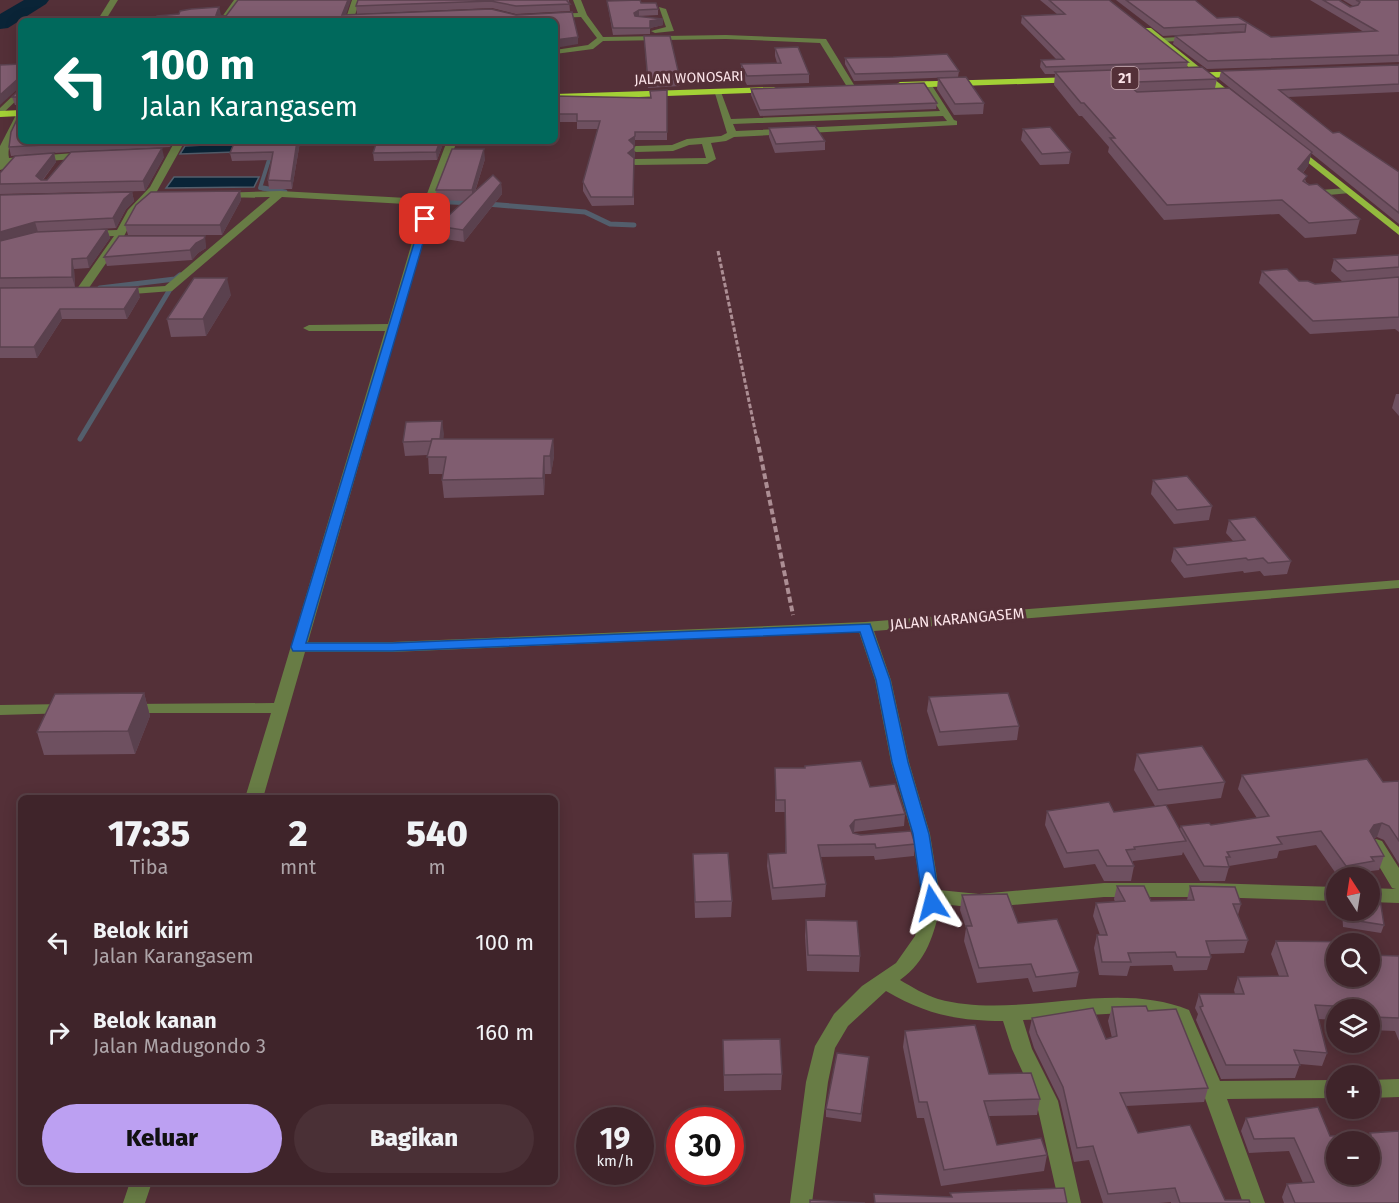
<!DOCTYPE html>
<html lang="id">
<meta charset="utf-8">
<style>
:root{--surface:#3f242a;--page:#4a3036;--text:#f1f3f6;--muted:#ada4a8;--line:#584147;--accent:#bca0f2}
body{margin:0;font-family:"Fira Sans",sans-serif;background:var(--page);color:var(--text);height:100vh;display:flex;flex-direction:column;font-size:22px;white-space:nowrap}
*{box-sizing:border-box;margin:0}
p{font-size:20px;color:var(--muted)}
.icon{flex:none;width:33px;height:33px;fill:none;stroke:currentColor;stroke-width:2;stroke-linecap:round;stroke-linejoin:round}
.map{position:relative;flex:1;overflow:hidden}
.panel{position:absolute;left:18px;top:795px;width:540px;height:390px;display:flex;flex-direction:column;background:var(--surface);border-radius:9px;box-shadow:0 3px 15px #0003,0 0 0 2px var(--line)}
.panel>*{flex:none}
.top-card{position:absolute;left:18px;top:18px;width:540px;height:126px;border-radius:9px;box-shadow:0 3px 15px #0003,0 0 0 2px var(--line);background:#00695c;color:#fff;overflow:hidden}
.needle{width:39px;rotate:348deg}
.fabs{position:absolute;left:1326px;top:867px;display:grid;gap:12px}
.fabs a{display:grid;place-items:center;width:54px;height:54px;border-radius:50%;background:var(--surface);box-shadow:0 3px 15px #0003,0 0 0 2px var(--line);font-size:30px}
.speed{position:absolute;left:576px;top:1107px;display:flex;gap:12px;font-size:30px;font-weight:700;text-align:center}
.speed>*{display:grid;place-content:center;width:78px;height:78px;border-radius:50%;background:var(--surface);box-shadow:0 3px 15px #0003,0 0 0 2px var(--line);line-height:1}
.speed small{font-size:15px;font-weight:400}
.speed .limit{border:9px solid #d22;background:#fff;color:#111}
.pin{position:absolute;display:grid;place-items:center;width:51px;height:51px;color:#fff;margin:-26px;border-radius:12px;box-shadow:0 3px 9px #0006}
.me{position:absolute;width:66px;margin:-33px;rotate:351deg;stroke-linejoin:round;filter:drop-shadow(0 0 4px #0008)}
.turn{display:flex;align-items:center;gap:21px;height:126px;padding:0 24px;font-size:27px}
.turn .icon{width:78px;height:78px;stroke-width:2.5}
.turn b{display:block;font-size:42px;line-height:51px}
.eta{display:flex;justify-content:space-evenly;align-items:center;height:102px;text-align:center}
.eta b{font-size:36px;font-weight:800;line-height:42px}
.primary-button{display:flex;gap:12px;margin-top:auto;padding:12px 24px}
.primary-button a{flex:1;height:69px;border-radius:36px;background:var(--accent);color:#111;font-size:24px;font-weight:800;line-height:69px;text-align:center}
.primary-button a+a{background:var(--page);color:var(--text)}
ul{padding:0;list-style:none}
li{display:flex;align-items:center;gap:18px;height:90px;padding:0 24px}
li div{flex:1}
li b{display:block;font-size:22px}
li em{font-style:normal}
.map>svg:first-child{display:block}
.water{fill:#0a2437;stroke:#535e6c;stroke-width:1.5}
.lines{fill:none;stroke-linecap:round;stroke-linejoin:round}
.stream-far1{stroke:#535e6c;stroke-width:4}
.stream{stroke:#535e6c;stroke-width:5}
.river{fill:#0a2437;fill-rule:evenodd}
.path-far1{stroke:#ac8e94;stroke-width:3;stroke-dasharray:4.5 2;stroke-linecap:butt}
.path{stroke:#ac8e94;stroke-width:4;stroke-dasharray:6 3;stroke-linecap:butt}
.minor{fill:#687c45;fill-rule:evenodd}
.major{fill:#93b93e;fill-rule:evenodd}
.highway{fill:#a3d136;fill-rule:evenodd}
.wall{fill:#6e5060;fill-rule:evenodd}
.shaded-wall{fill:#5a414e}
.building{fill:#805d70;stroke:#5a414e;stroke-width:1.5;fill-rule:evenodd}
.route{fill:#1a73e8;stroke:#114b97;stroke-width:1.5}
.labels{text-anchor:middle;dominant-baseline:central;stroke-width:6;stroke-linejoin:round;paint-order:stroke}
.far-street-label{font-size:14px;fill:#fce4e9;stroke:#543038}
.shield{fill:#543038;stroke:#caaeb4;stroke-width:1.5}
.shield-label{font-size:14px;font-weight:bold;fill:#fce4e9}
.street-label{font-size:15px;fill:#fce4e9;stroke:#543038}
</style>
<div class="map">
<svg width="1399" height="1203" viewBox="0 0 1399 1203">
<rect width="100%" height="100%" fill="#543038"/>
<g class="water">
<polygon points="266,142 263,151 180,154 185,146"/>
<polygon points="174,177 259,177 254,187 166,188"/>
</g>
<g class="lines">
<polyline class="stream-far1" points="272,190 260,188 275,141"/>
<g class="stream">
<polyline points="263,188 285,192"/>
<polyline points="430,201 473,203"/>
<polyline points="487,204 585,212 610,224 634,225"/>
<polyline points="100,288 175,279 180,275"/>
<polyline points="80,439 172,286"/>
</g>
<polygon class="river" points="24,0 49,0 46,4 8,28 0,29 0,14"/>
<polyline class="path-far1" points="718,251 757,440"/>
<polyline class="path" points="757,438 793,615"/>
<g class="minor">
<polygon points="110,0 118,0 105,21 97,21"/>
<polygon points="234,0 242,0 227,21 219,21"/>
<polygon points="352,0 360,0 353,21 345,21"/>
<polygon points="573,0 581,0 587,15 603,37 726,35 826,39 856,88 849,90 820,43 726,39 603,41 593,49 555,54 555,50 588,45 597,38 581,17 554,18 550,16 554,14 578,13"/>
<polygon points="659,7 666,9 674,31 655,33 651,31 666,27"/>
<polygon points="1197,36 1198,38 1194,40 1161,42 1157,40 1161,38"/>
<path d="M927 81 931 84 954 120 957 121V125L734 137 726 141 711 143 716 159 707 164 635 165 630 162 635 159 706 158 702 144 689 145 673 151 636 152 631 149 636 146 672 145 687 139 721 136 727 133 714 90 721 92 731 119 940 111 923 84ZM943 116 947 121 736 131 733 124Z"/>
<polygon points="21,88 21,96 0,116 0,108"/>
<path d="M21 110C21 128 6 141 9 158L87 152 92 155 87 158 8 164 4 169 0 170V146L17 113Z"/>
<polygon points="175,141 185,141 156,193 168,196 163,199 150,199 136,213 122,240 84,295 76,295 74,293 114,236 89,237 84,234 89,231 117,230 128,210 150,187"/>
<path d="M447 141H457L434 202 308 642H392L865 622 1399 580V588L874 631 891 680 909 762 930 834 939 890 979 894 1104 883H1210L1336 887V901L1210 897H1104L979 908 941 904C934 934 927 961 900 980 912 987 925 995 938 999 1018 1021 1112 978 1189 1010L1220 1081 1336 1080V1098L1227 1099 1265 1203H1243L1202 1090 1174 1021C1137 1005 1065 1019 1023 1020L1032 1049 1058 1101 1081 1203H1059L1036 1101 1012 1049 1003 1021C957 1021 925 1014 886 991L848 1026 835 1048 828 1082 812 1203H790L806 1082 815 1046 834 1014 862 986 896 963 915 936 923 903 912 834 891 762 875 680 859 632 392 652H305L263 798H245L271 713H123L121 709 123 705 129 704 274 703 385 331H309L303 328 309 325 388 324 423 205 282 197 172 291 120 295 114 292 120 289 165 286 270 197 220 198 217 197V193L280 191 425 199Z"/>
<polygon points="1347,188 1350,189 1350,193 1307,197 1302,194 1307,191"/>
<polygon points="66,704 72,705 74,709 72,713 0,715 0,705"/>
<polygon points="1376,839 1382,841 1399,868 1399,903 1370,902 1370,888 1396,889 1392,888 1367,846 1370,841"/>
<polygon points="1399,1079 1399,1097 1370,1098 1370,1080"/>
<polygon points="130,1182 152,1182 145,1203 123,1203"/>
</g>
<g class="major">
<polygon points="1145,28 1151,28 1240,100 1240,104 1234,104 1145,32"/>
<polygon points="1295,145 1399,227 1399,235 1292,150 1292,146"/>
</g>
<g class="highway">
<polygon points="1244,71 1248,72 1248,76 1188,79 1183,76 1188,73"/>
<polygon points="1076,77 1080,78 1080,82 900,88 895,85 900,82"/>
<polygon points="774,87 779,90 778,92 555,100 555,94"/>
<polygon points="21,110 21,116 0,117 0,111"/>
</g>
</g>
<g class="wall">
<polygon points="358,0 569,0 570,11 516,14 492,8 357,14 356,6"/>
<polygon points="1040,0 1109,0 1188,62 1187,67 1217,79 1215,88 1269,119 1219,79 1221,71 1399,65 1399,92 1288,97 1333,133 1399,172 1399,224 1311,153 1308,166 1303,173 1306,182 1360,219 1356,234 1305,238 1279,214 1164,220 1108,152 1109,147 1082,116 1079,116 1054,85 1055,74 1045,74 1040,67 1041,60 1056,59 1021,23 1022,16 1057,14"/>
<polygon points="1116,0 1195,0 1217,18 1238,17 1271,37 1364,32 1310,0 1339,0 1350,7 1353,6 1343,0 1399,0 1399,62 1207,69 1173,44 1175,36 1245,31 1163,36"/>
<polygon points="607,1 641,3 658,9 658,15 639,16 663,25 650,28 650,34 613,35 608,7"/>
<polygon points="644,36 680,79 680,86 648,88"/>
<polygon points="775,48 809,74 809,83 747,85 741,73 741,64 777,63 775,56"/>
<polygon points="845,58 959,71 958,77 854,81 845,64"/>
<polygon points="938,78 984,103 983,114 954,115 937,89"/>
<polygon points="21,88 21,105 15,105 12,97"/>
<polygon points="751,89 937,103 936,109 760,116 751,95"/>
<polygon points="667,90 667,140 635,140 635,144 634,145 635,157 633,158 634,167 634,205 592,206 583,191 583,182 598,129 577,129 577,122 555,122 555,96 650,98 650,91"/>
<polygon points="769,128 825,141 825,150 775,153 769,137"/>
<polygon points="1023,129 1071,152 1069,164 1040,165 1021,140"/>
<path d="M21 141H173L170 147 88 151 164 157 145 191 0 194V173L36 154 11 156 9 147ZM71 152 47 180H43L56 162 54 153Z"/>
<polygon points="235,141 303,141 302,142 300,142 292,189 269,189 268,180 272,160 232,161 230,153"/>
<polygon points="444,141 437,160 374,161 373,153"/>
<polygon points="485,159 475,192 501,183 502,194 464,242 439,238 437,226 465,201 437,200 436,190"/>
<polygon points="240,191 241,200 222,235 128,235 125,225"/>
<polygon points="132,192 134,201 126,209 116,228 35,233 107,229 110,238 89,268 74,269 75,287 0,288 0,195"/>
<polygon points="206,245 206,248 198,253 192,260 107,266 104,257"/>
<polygon points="1399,255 1399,332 1395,329 1310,334 1259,283 1262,271 1299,281 1315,284 1343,282 1331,271 1334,259"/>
<polygon points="0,288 140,297 127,319 62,319 37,358 0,358"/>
<polygon points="231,295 206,336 171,337 167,319"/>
<polygon points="1396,394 1399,394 1399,416 1392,408"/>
<polygon points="442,421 443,439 553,439 554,456 551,474 545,474 544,495 444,498 442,480 443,474 429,474 428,455 405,456 403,442"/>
<polygon points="1153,480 1212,506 1209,520 1174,524 1151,494"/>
<polygon points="1229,520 1291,561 1287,574 1264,576 1260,571 1244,573 1243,571 1184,578 1171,561 1174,548 1233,541 1226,533"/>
<polygon points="144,693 150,716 135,754 44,755 37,732"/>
<polygon points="929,697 1019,726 1017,740 938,746 927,711"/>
<polygon points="1137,754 1225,782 1221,798 1155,806 1134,770"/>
<polygon points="805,766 870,787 905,814 904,826 854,832 853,833 915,844 914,856 875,860 874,856 821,857 826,884 825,897 772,900 767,866 768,854 785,853 785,812 775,812 775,768 804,768"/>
<polygon points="1242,775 1383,782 1399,781 1399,864 1384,840 1377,837 1374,838 1384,856 1379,870 1371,871 1369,876 1357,878 1339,878 1316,845 1279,851 1277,858 1229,866 1229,867 1225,881 1200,881 1183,852 1182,855 1133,861 1132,863 1134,866 1131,881 1104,881 1095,864 1064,868 1045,825 1047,811 1114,812 1180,829 1181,826 1211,825 1257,818 1238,789"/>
<polygon points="693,854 732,901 731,917 695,918"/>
<polygon points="1117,886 1151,901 1187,900 1190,886 1241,904 1238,915 1248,940 1244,953 1210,954 1211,957 1207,970 1174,971 1172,965 1130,966 1127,976 1099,975 1094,948 1097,935 1100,935 1093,916 1096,903 1115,902 1114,899"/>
<polygon points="962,895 1018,923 1079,972 1076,987 1033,992 1028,978 977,983 964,941 966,928 960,910"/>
<polygon points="1342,910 1370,910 1384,925 1381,933 1343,927"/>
<polygon points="806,920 860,956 859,972 807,971 805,936"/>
<polygon points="1276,941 1336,976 1399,956 1399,1041 1395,1031 1370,1030 1370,1010 1336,1010 1336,1020 1318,1019 1327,1053 1322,1066 1300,1064 1295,1078 1221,1079 1196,1020 1198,1014 1195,1008 1199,994 1235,994 1234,990 1238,977 1279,976 1271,954"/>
<polygon points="1112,1007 1148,1011 1208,1088 1204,1102 1126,1106 1138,1133 1225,1200 1250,1203 1171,1203 1171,1202 1159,1203 1103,1203 1089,1160 1074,1162 1060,1101 1034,1048 1029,1032 1032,1018 1106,1039 1112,1038 1108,1021"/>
<polygon points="905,1031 1040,1099 1037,1115 989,1116 997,1145 1047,1155 1044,1171 941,1186 924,1118 917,1118 903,1047"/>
<polygon points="723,1040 782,1074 781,1090 724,1091"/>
<polygon points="869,1057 861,1122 826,1117 826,1109"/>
<polygon points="1246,1118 1330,1136 1369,1135 1370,1133 1399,1203 1284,1203 1282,1197 1287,1184 1303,1183 1289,1151 1249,1153 1241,1131"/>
</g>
<g class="shaded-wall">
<polygon points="348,0 351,0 344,21 342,15"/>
<polygon points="219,7 221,15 218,21 216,15"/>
<polygon points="639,10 639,16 634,19 634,13"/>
<polygon points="663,19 663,25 650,28 650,21"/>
<polygon points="578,37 578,44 555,48 555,40"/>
<polygon points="19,78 21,86 0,105 0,95"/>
<polygon points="1137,82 1135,95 1131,87"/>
<polygon points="635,136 635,144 629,148 629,140"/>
<polygon points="168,141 173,141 170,147"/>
<polygon points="297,141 300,141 300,142 292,189 291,181"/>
<polygon points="440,141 444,141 437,160 436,152"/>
<polygon points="162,148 164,157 145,191 143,181"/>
<polygon points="634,148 635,157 628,161 628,153"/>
<polygon points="484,149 485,159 472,201 472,190"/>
<polygon points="1312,152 1308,166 1294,183 1298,169"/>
<polygon points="54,153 56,162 40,183 36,176"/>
<polygon points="501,183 502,194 464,242 463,230"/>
<polygon points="240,191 241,200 222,235 220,225"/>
<polygon points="132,192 134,201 126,209 116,228 113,218 124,199"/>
<polygon points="35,222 38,232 0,242 0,232"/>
<polygon points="107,229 110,238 89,268 87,258"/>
<polygon points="205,236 206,245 206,248 198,253 192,260 190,250 196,243"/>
<polygon points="72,259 74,269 75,287 72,277"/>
<polygon points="227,278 231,295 206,336 203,319"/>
<polygon points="138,287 140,297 127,319 124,309"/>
<polygon points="60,309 62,319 37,358 34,347"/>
<polygon points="442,421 444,434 442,454 440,440"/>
<polygon points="553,439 554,456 551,474 550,456"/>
<polygon points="544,456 545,474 544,495 543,478"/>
<polygon points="144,693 150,716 135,754 128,731"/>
<polygon points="855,820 854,832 849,838 850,826"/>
<polygon points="1382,823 1377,837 1369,839 1370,831 1374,825"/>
</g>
<g class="building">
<polygon points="238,0 348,0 342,15 491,9 516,15 572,12 578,37 555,40 555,21 141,21 156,19 157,16 179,14 180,11 191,9 219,7 216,15 226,16"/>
<polygon points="358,0 567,0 567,1 570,4 516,6 491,1 356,6"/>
<polygon points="640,0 641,3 656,3 658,9 639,10 634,13 635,16 663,19 650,21 650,28 613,28 607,1"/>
<polygon points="1049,0 1109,0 1188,62 1046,67 1041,60 1064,59 1022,16 1065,14"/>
<polygon points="1126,0 1195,0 1217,18 1238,17 1271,37 1377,31 1323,0 1339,0 1350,7 1358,5 1360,2 1356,0 1399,0 1399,55 1208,61 1175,36 1245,32 1246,24 1164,28"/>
<polygon points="644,36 670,36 680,79 648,81"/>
<polygon points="798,47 809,74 747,76 741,64 781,63 775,48"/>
<polygon points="947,54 959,71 855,74 845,58 893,57"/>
<polygon points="21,64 21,87 19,78 0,95 0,65"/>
<polygon points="1399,65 1399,84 1279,90 1333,133 1339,132 1399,172 1399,213 1221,71"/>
<polygon points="1202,67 1217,79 1137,82 1131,87 1137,92 1229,88 1312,152 1298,169 1307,176 1303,181 1309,185 1317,184 1360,219 1309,223 1282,200 1167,205 1110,138 1115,138 1084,103 1081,103 1055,72"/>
<polygon points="966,77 984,103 955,104 938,78"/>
<polygon points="924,83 937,103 760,110 751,89"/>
<polygon points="21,88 21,97 12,97"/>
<polygon points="667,90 667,132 635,132 635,136 629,140 634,145 634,148 628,153 634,158 633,197 591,197 583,182 600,121 577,121 577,114 555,114 555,96 651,98 650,91"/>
<polygon points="21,111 21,141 120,141 9,147 11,132"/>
<polygon points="815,126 825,141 776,144 769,128"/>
<polygon points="1050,127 1071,152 1042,154 1023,129"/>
<polygon points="235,141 297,141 291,181 268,180 273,152 230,153"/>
<polygon points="377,141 440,141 436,152 373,153"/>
<polygon points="162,148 143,181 0,184 0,173 15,156 54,153 36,176 41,180 47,180 71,152"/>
<polygon points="452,149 484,149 472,190 436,190"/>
<polygon points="493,175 501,183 463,230 437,226"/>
<polygon points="240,191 220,225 125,225 136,205 151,192"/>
<polygon points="132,192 124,199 113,218 35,222 0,232 0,195"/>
<polygon points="107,229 87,258 72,259 72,277 0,278 0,241 36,232"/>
<polygon points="119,236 205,236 204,239 196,243 190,250 104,257"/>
<polygon points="1399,255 1399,267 1347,271 1334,259"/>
<polygon points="1287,269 1299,281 1308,281 1315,284 1399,277 1399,317 1313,321 1262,271"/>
<polygon points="194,278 227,278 203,319 167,319"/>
<polygon points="138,287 124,309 60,309 34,347 0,347 0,288"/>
<polygon points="442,421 440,439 432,439 431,441 403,442 406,422"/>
<polygon points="432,439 553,439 550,456 544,456 543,478 442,480 446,457 427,457"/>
<polygon points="1187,476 1212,506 1177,510 1153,480"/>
<polygon points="1255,517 1291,561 1268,563 1263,558 1248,560 1246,558 1187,565 1174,548 1245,540 1229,520"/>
<polygon points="144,693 128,731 37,732 55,694"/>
<polygon points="1008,693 1019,726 940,732 929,697"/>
<polygon points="1202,746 1225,782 1158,790 1137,754"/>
<polygon points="1367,759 1383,782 1399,781 1399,841 1389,826 1382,823 1374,825 1370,831 1384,856 1371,857 1374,861 1346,866 1321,831 1277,837 1282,844 1227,852 1230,857 1226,857 1229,867 1204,866 1181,826 1209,823 1211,825 1269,816 1242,775"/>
<polygon points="861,761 870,787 895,784 905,814 855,820 850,826 853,833 861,835 911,831 915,844 876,848 875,844 818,845 826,884 773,888 768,854 786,853 785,800 776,800 775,768 805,768 805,766"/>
<polygon points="1109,802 1114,812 1166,805 1186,841 1134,847 1135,849 1126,850 1134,866 1107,866 1098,850 1067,853 1047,811"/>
<polygon points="728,853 732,901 695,902 693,854"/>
<polygon points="1117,886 1144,886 1151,901 1194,900 1190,886 1235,887 1241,904 1233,904 1248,940 1206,941 1211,957 1177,957 1175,952 1128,953 1131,962 1102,962 1097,935 1107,935 1096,903 1125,901"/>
<polygon points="1007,894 1018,923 1057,919 1079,972 1036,977 1031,964 979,968 966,926 972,926 962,895"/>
<polygon points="1370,898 1380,899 1384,925 1346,919 1345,910 1370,910"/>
<polygon points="806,920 857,921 860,956 808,955"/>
<polygon points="1276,941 1364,942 1364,944 1336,944 1336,976 1370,976 1370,955 1399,956 1399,1018 1372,1017 1369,1008 1315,1005 1327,1053 1294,1050 1300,1065 1226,1065 1200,1007 1203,1006 1199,994 1244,994 1238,977 1288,976"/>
<polygon points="1146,1006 1148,1011 1176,1009 1208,1088 1120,1093 1138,1133 1190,1125 1225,1200 1249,1200 1250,1203 1180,1203 1175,1188 1108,1194 1093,1146 1077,1148 1063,1087 1037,1034 1032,1018 1093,1008 1106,1039 1117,1036 1112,1007"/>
<polygon points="975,1025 989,1074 1031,1073 1040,1099 984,1101 997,1145 1041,1138 1047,1155 944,1170 927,1102 919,1102 905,1031"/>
<polygon points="780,1039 782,1074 724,1075 723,1040"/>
<polygon points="837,1053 869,1057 861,1114 826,1109"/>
<path d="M1318 1107 1330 1136 1371 1135 1370 1133 1399 1131V1203H1295L1287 1184 1314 1182 1294 1138 1254 1139 1246 1118ZM1336 1142H1370V1174H1336Z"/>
<polygon points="1064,1188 1067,1203 875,1203 874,1194 952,1197 950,1193"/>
<polygon points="810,1200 865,1203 810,1203"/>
</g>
<polygon class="route" points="422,217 430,219 306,643 392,643 870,624 890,680 908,762 929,834 940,903 938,907 932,909 926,907 923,903 913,834 892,762 876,680 860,632 392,651 293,651 291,647"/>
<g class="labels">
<g class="far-street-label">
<text transform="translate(689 78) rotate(-2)">JALAN WONOSARI</text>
</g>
<rect class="shield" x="1111.5" y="67" width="27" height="22" rx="4.5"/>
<g class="shield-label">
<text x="1125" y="78">21</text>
</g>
<g class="street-label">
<text transform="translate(957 619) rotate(-5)">JALAN KARANGASEM</text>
</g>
</g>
</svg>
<div class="fabs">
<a><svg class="needle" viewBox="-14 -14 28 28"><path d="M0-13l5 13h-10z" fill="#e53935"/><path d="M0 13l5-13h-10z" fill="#ada4a8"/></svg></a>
<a><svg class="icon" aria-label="search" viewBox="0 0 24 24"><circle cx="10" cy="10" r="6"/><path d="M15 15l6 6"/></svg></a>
<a><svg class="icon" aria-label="layers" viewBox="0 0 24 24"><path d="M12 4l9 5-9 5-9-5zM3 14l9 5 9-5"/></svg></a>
<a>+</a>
<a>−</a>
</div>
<div class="speed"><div>19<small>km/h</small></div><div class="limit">30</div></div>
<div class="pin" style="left:425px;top:219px;background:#d93025"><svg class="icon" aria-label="arrive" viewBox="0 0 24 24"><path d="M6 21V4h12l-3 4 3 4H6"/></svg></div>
<svg class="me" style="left:932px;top:903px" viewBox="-20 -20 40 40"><path d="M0-17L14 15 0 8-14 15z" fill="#1a73e8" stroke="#fff" stroke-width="4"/></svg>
<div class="top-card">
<div class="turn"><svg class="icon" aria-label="left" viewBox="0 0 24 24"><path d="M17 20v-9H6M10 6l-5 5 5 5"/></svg><div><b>100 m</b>Jalan Karangasem</div></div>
</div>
<section class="panel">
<div class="eta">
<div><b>17:35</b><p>Tiba</p></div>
<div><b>2</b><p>mnt</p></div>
<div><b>540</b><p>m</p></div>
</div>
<ul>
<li><svg class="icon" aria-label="left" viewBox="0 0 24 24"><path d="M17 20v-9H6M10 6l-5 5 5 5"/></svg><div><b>Belok kiri</b><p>Jalan Karangasem</p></div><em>100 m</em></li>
<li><svg class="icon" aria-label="right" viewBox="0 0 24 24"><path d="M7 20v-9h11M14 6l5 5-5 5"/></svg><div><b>Belok kanan</b><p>Jalan Madugondo 3</p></div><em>160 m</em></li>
</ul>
<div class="primary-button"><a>Keluar</a><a>Bagikan</a></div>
</section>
</div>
